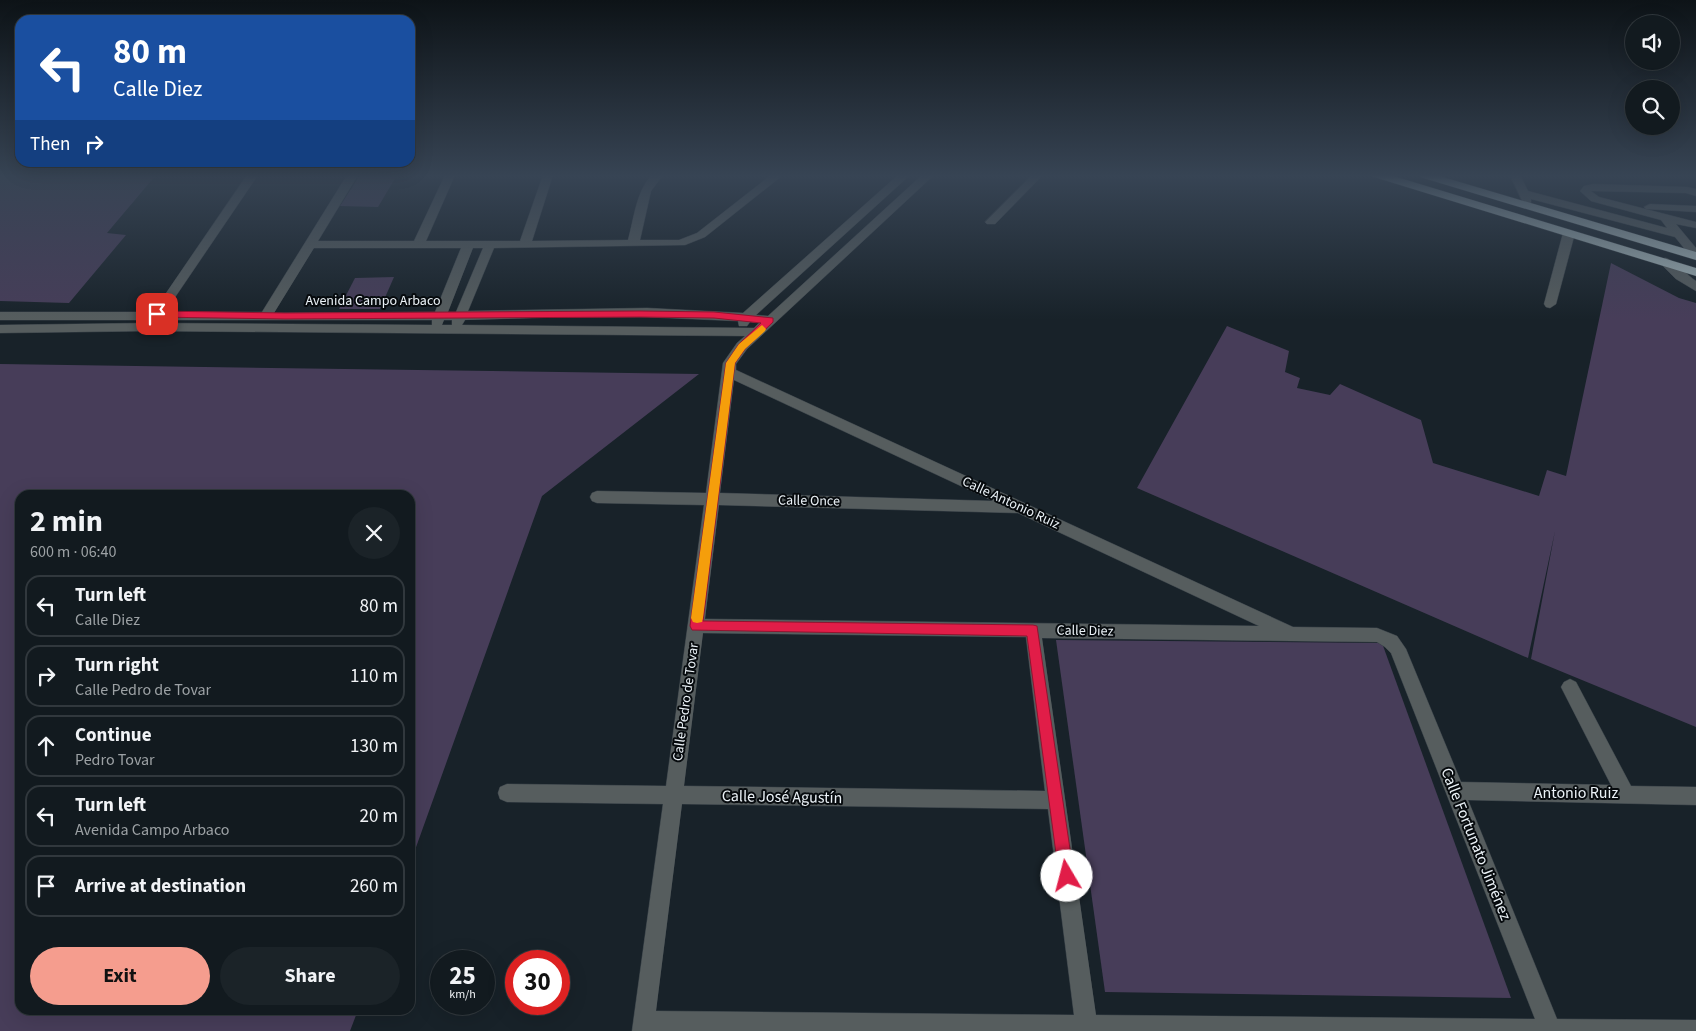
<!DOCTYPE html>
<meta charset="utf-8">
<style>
:root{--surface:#121a1f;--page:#1b2328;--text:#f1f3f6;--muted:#9ca1a4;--line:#31383d;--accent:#f59d8e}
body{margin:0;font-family:"Source Sans 3",sans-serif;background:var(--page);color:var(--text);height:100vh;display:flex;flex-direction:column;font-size:19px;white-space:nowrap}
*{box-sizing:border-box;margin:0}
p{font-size:16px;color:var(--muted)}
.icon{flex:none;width:28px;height:28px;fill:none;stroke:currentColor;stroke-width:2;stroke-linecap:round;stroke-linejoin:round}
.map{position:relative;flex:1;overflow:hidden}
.side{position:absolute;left:15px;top:490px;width:400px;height:525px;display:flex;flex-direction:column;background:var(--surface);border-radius:15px;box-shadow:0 5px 20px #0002,0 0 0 1px var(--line)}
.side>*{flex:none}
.hud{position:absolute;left:15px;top:15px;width:400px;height:152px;border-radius:15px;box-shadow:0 5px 20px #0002,0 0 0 1px var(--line);background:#1a4fa0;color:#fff;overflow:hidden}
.controls{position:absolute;left:1625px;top:15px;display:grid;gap:10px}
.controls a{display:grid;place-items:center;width:55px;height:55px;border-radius:50%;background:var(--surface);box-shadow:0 5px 20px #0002,0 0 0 1px var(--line);font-size:25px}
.speed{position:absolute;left:430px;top:950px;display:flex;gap:10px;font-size:25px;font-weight:700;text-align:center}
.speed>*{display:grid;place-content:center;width:65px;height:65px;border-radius:50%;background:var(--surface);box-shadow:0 5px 20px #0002,0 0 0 1px var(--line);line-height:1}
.speed small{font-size:12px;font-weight:400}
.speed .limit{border:8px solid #d22;background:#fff;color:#111}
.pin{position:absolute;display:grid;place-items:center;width:42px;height:42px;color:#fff;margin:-21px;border-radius:10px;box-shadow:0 2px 8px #0006}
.me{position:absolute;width:55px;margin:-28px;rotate:352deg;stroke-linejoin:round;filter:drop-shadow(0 0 4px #0008)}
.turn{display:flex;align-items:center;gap:18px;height:105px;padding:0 15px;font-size:22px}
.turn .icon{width:65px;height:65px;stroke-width:2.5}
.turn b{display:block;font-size:35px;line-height:42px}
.then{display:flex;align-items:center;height:48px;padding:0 15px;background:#0003;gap:10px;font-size:19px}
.round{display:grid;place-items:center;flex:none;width:52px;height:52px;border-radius:26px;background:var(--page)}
.headline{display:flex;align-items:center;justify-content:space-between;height:85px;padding:0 15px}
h1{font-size:30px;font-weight:700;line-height:38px}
.action{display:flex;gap:10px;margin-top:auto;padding:10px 15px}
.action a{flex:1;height:58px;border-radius:30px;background:var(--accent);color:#111;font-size:20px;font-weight:700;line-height:58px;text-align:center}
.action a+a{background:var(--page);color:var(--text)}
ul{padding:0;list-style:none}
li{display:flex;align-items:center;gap:15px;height:62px;margin:0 10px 8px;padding:0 5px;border:2px solid var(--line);border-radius:15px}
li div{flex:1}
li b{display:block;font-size:19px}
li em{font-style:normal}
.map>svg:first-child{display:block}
.green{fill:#473d59}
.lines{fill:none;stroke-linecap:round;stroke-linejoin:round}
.minor-casing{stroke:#363f46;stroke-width:1}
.highway-casing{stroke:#363f46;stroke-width:1}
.minor{fill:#565d5e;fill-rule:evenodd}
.highway{fill:#a2b3b6;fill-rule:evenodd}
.route{fill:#e11d48;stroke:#92132f}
.slow{fill:#f59e0b}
.labels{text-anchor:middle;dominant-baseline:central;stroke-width:4;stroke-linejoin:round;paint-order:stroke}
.street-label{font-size:14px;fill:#ebf2f7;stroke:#070b0e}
.near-street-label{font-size:16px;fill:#ebf2f7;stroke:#070b0e}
</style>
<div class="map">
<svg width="1696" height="1031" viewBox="0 0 1696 1031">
<rect width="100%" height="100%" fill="#182229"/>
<g class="green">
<polygon points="0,175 156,175 107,233 126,235 69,303 0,301"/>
<polygon points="360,175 397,175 378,207 340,206"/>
<polygon points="1611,263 1679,298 1696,303 1696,727 1531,659 1555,531 1528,658 1137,488 1227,326 1289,351 1285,372 1300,378 1297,388 1330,395 1340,384 1421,420 1433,463 1539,496 1547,470 1566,476"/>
<polygon points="394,277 380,309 339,309 355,278"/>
<polygon points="0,364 699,374 542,496 410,864 410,495 20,495 20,1010 358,1010 350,1031 0,1031"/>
<polygon points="1056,640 1382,643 1511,998 1105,992"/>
</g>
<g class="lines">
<g class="minor-casing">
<g id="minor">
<path d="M247 175H258L165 312H262L347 175H358L318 241H414L445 175H455L426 241H520L543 175H553L532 241 628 240C634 219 636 191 652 175H663L651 191 640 240H679L697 233 771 175H783L705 237 685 245 494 248 468 311 647 308 743 313 898 175H910L756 315 768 316 922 175H934L747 349 736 364V370L1293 627 1377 628 1397 636 1406 649 1461 782 1611 785 1561 687 1564 682 1570 679 1576 682 1631 786 1696 787V805L1468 800 1557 1019 1696 1020V1031H632L663 804 507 802 500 799 498 793 500 787 507 784 666 786 704 505 597 503 592 501 590 497 592 493 597 491 706 493 723 363 737 343 745 336 150 331 0 333V325L150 323 432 325V320H0V312H153ZM314 248H461L435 312 274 313ZM473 248H483L456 312H448ZM564 317H647L738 321 739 326H747L750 322 759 323 754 328 462 325 465 320ZM444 320H452V325H442ZM734 380 993 501 720 493ZM719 505 1018 513 1259 626 705 619ZM703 633 1026 637 1045 791 684 786ZM1042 638 1377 642 1385 647 1391 653 1535 1019 1096 1015ZM682 804 1048 809 1074 1015 656 1011Z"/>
<polygon points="1032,175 1043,175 995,224 987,224 985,222"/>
<polygon points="1510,175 1520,175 1528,191 1667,228 1661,220 1591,201 1580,191 1584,186 1593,184 1687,187 1696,189 1696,196 1686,193 1591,191 1599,197 1696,222 1696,228 1676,224 1696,248 1696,259 1692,258 1675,237 1531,199 1531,203 1523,203"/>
<polygon points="1650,204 1696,206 1696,212 1646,209 1644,207"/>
<polygon points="1569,230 1575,233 1556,304 1550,308 1546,307 1544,304 1563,233"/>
<path d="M1666 258C1675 261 1688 276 1696 281V291L1676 279 1662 265 1660 262 1662 259Z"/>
</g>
</g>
<g class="highway-casing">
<g id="highway">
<polygon points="1373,175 1390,175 1696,268 1696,276 1374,177"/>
<polygon points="1419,175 1436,175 1696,252 1696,260 1420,177"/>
</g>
</g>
<use href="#minor" class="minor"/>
<use href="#highway" class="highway"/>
</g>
<linearGradient id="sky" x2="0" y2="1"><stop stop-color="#0d1317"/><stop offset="0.55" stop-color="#374454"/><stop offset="1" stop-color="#374454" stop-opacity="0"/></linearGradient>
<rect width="1696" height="320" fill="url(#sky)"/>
<polygon class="route" points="157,311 285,313 640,311 714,312 773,318 773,322 745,349 735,363 703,621 1033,625 1037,626 1074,876 1072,881 1067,883 1062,881 1059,876 1027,636 692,630 690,626 726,363 739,344 761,323 714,318 640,317 285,319 154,317 153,314"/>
<polygon class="slow" points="762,325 766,329 765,331 745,349 735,363 703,618 702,622 697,623 693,622 691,618 726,363 739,344"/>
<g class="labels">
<g class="street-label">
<text x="373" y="301">Avenida Campo Arbaco</text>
<text transform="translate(809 501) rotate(1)">Calle Once</text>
<text transform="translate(1011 503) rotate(25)">Calle Antonio Ruiz</text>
<text transform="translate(1085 631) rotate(1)">Calle Diez</text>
<text transform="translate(686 702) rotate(-82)">Calle Pedro de Tovar</text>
</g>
<g class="near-street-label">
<text x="1576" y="793">Antonio Ruiz</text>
<text transform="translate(782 797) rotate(1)">Calle José Agustín</text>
<text transform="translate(1476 844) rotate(68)">Calle Fortunato Jiménez</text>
</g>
</g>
</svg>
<div class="controls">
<a><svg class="icon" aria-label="sound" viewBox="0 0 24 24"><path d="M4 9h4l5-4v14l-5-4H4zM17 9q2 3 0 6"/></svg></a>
<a><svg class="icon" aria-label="search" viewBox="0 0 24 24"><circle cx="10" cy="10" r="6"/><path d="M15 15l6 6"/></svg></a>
</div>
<div class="speed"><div>25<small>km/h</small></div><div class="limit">30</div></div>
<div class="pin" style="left:157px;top:314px;background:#d93025"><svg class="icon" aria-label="arrive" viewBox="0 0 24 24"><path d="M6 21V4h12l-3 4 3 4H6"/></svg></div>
<svg class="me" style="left:1067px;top:876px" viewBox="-20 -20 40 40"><circle r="19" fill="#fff"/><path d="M0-13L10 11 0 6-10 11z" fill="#e11d48"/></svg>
<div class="hud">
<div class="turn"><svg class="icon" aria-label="left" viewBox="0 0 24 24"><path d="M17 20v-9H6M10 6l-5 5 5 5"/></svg><div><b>80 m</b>Calle Diez</div></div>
<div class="then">Then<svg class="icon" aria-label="right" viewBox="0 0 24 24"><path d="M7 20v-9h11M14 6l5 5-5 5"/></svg></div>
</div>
<section class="side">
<div class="headline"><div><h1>2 min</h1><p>600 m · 06:40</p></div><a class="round"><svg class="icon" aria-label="close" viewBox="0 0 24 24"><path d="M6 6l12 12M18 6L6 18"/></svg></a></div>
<ul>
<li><svg class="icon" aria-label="left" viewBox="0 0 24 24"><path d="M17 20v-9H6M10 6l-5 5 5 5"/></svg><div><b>Turn left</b><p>Calle Diez</p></div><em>80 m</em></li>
<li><svg class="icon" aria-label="right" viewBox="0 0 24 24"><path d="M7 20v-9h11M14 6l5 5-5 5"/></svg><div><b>Turn right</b><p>Calle Pedro de Tovar</p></div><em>110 m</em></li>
<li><svg class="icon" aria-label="ahead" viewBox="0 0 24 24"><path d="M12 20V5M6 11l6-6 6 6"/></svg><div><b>Continue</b><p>Pedro Tovar</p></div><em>130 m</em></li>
<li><svg class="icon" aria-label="left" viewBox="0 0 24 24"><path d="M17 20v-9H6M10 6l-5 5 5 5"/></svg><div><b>Turn left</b><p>Avenida Campo Arbaco</p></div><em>20 m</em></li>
<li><svg class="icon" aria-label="arrive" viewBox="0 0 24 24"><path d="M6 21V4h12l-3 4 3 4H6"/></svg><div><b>Arrive at destination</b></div><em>260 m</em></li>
</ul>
<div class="action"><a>Exit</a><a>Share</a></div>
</section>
</div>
